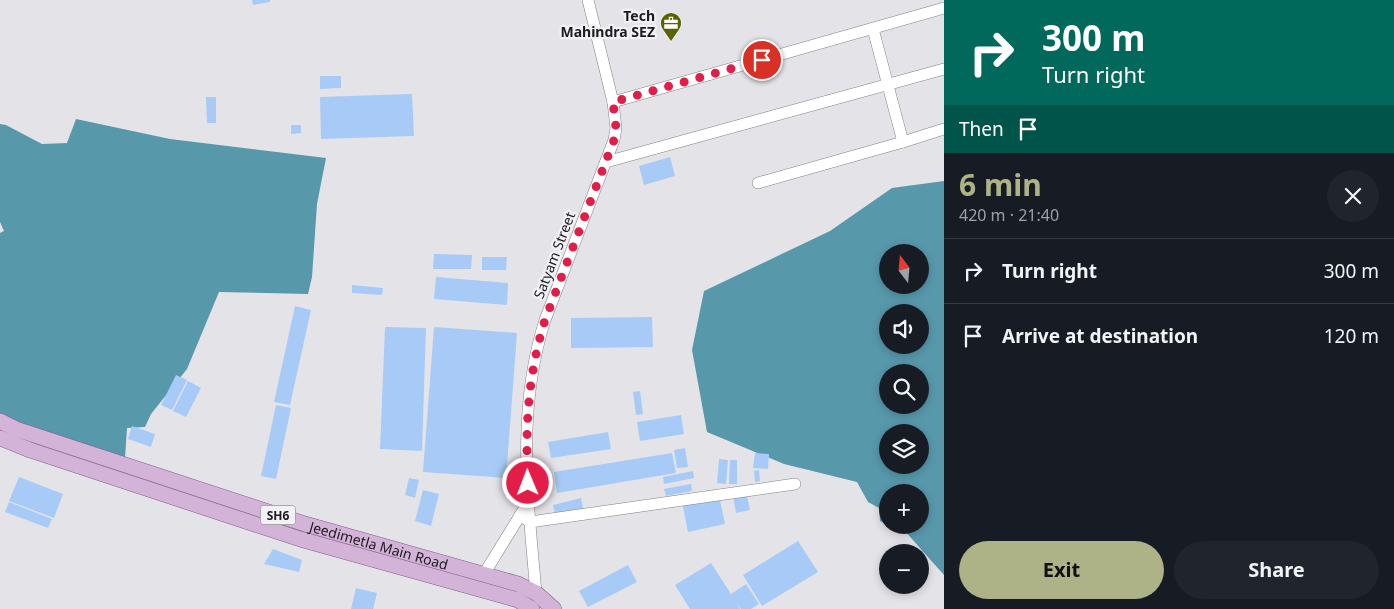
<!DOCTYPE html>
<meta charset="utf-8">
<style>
:root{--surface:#171b24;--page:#20242c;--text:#f1f3f6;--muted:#9ea1a6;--line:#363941;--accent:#aeb287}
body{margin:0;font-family:"Noto Sans",sans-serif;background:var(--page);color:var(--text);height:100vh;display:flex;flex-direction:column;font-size:19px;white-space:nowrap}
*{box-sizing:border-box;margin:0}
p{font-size:16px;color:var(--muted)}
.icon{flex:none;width:28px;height:28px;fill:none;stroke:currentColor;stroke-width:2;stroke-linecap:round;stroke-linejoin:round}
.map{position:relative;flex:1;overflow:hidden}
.sheet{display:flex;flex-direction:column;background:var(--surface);width:450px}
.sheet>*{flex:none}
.top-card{background:#00695c;color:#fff;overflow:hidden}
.needle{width:32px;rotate:344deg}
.tools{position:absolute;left:879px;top:244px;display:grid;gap:10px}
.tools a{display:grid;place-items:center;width:50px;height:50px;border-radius:50%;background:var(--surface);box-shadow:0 2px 8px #0003;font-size:25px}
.pin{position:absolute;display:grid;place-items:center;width:42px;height:42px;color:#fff;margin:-21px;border:2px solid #fff;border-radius:50%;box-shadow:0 1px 5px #0007}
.me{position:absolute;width:55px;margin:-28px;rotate:359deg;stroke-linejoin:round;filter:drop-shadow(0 0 4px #0008)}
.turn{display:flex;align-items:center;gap:18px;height:105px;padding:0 15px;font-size:22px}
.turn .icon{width:65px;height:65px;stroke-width:2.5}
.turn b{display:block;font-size:35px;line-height:42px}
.then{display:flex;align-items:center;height:48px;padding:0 15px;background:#0003;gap:10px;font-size:19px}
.round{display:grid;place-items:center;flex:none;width:52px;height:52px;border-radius:26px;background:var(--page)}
.headline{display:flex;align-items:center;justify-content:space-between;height:85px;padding:0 15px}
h1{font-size:30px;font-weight:700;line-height:38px;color:var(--accent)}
.cta{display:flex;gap:10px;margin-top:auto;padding:10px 15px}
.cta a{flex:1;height:58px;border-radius:30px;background:var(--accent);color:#111;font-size:20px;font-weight:700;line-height:58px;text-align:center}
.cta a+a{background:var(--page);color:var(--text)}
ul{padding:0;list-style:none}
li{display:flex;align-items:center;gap:15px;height:65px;padding:0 15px;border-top:1px solid var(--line)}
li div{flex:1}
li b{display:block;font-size:19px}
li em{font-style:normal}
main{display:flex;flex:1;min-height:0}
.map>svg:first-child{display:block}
.water{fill:#5798ab;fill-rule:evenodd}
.building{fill:#a7cbf6}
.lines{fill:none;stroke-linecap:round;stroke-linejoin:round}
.minor-casing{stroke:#818185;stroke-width:12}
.major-casing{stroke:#815d87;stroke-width:16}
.minor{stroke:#fff;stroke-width:11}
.major{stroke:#d4b3d9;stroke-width:15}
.route{stroke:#e11d48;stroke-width:9;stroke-dasharray:0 16.2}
.labels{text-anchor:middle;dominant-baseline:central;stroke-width:4.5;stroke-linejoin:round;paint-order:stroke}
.shield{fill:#f2f1f6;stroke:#5c5b5e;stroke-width:1}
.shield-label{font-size:12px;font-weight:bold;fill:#1c1b1d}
.poi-label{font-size:14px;font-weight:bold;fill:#1c1b1d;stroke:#f2f1f6;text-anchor:end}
.street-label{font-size:14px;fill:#1c1b1d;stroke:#f2f1f6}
</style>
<main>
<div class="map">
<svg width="944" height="609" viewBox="0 0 944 609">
<rect width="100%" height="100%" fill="#e4e4e8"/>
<g class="water">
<polygon points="76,119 170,139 326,158 317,204 312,277 308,294 219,292 187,369 151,414 145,427 127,428 125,458 13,423 0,415 0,233 4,231 0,222 0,124 6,125 42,144 67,143"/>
<path d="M944 181V575L904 530 891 525H920V492H888L887 524 880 521 879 508 868 502 857 482 784 464 707 432 692 350 704 291 830 231 892 188ZM888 252H920V285H888ZM888 312H920V345H888ZM888 372H920V405H888ZM888 432H920V465H888Z"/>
</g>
<g class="building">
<polygon points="252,0 270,0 270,2 253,5"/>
<polygon points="320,76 341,76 341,88 320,89"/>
<polygon points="412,94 414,136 321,139 320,97"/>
<polygon points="206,97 216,97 216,123 207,123"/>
<polygon points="291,125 301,125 301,133 291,134"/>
<polygon points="670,157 675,176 644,185 639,166"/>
<polygon points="434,254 472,255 471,269 433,269"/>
<polygon points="482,257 507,257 506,270 482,270"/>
<polygon points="436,277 508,283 507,305 434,299"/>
<polygon points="352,285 383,288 382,295 352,293"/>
<polygon points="295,306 311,310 290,405 274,402"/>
<polygon points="652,317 653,347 571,348 571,318"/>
<polygon points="385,327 426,328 422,451 380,449"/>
<polygon points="434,327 517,333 506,478 423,472"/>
<polygon points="176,375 187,380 172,410 161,405"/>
<polygon points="188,381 201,388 186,417 173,411"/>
<polygon points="640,391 643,414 636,415 633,392"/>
<polygon points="276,405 291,408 276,479 261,476"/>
<polygon points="681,415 684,434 640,441 637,422"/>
<polygon points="132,426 155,434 151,447 128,439"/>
<polygon points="608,432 611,449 551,458 548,442"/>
<polygon points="685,448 688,467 677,468 674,450"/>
<polygon points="672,453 676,473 557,493 554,472"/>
<polygon points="755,453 769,454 768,469 753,468"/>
<polygon points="719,459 728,460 726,484 717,483"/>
<polygon points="730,460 737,460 737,484 729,484"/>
<polygon points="759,470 760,481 755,482 754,471"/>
<polygon points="693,471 694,478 664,484 663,477"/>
<polygon points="19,477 63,494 54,518 9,501"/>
<polygon points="409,478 419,480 415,498 405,495"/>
<polygon points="691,484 692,491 666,496 664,489"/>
<polygon points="423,490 439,494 431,526 415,521"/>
<polygon points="746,492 750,510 736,513 733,495"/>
<polygon points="719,496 725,524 688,532 682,502"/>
<polygon points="581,498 583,509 555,515 553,505"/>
<polygon points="9,502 52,519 48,528 5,512"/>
<polygon points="798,541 818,572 762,606 743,575"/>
<polygon points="273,549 302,560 299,572 264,564"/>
<polygon points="711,563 731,594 746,584 759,604 751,609 741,609 736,602 740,609 690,609 675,585"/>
<polygon points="628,565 637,582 588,607 579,591"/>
<polygon points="356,588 377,593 373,609 351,609"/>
</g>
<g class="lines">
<g class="minor-casing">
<g id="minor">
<polyline points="613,102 944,8"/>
<polyline points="903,142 944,129"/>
<polyline points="606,162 944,69"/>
<polyline points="758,183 903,142 873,29"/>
<polyline points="520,515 530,522 795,484"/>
<polyline points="484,574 524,509"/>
<path d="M536 593C528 500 516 411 545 320L614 140 616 128 613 102 588 0"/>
</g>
</g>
<g class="major-casing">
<g id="major">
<path id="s1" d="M0 421 16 429 305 524 518 584 536 593 554 609"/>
<polyline points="0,438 30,450 300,539 518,600 532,609"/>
</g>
</g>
<use href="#minor" class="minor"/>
<use href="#major" class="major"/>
</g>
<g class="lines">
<path class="route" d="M528 483C525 426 528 375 545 320L614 140 616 128 613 102 762 60"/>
</g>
<defs>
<g id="office-pin" transform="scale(1.125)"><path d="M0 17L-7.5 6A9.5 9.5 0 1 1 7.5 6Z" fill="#5b6200" stroke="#f2f1f6"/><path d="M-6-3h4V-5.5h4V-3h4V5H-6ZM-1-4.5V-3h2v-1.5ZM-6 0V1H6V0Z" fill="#fff"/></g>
</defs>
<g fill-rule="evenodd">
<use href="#office-pin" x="671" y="23"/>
</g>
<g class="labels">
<rect class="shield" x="260.5" y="505.5" width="35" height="19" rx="4"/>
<g class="shield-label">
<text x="278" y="515">SH6</text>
</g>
<g class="poi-label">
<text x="655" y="15">Tech<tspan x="655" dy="16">Mahindra SEZ</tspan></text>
</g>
<g class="street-label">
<text transform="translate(554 255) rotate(-69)">Satyam Street</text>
<text stroke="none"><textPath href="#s1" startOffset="399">Jeedimetla Main Road</textPath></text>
</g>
</g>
</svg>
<div class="tools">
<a><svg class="needle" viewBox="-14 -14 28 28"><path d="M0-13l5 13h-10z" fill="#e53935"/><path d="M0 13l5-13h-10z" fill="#9ea1a6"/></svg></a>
<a><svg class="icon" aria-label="sound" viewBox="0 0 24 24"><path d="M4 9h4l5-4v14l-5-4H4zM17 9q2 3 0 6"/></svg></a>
<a><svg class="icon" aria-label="search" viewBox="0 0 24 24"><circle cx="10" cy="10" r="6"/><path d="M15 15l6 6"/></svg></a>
<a><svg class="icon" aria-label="layers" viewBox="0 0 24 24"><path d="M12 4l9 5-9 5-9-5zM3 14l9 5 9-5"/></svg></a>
<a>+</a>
<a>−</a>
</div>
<div class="pin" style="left:762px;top:60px;background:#d93025"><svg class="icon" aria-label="arrive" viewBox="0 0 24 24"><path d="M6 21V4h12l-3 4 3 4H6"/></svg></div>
<svg class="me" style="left:528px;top:483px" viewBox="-20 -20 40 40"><circle r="17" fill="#e11d48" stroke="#fff" stroke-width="3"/><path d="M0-11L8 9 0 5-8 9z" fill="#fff"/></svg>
</div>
<section class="sheet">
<div class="top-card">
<div class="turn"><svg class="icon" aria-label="right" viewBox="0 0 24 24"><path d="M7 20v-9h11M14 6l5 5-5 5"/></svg><div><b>300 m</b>Turn right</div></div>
<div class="then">Then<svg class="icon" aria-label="arrive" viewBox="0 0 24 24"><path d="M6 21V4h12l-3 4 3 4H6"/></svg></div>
</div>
<div class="headline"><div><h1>6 min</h1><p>420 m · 21:40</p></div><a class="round"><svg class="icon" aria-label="close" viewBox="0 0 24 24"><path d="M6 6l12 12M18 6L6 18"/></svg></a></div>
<ul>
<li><svg class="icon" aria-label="right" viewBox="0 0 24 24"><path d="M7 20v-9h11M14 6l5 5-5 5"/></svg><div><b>Turn right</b></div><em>300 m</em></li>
<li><svg class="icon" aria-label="arrive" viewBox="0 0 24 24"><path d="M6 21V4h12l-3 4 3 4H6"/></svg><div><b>Arrive at destination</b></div><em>120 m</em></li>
</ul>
<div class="cta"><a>Exit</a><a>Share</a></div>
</section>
</main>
